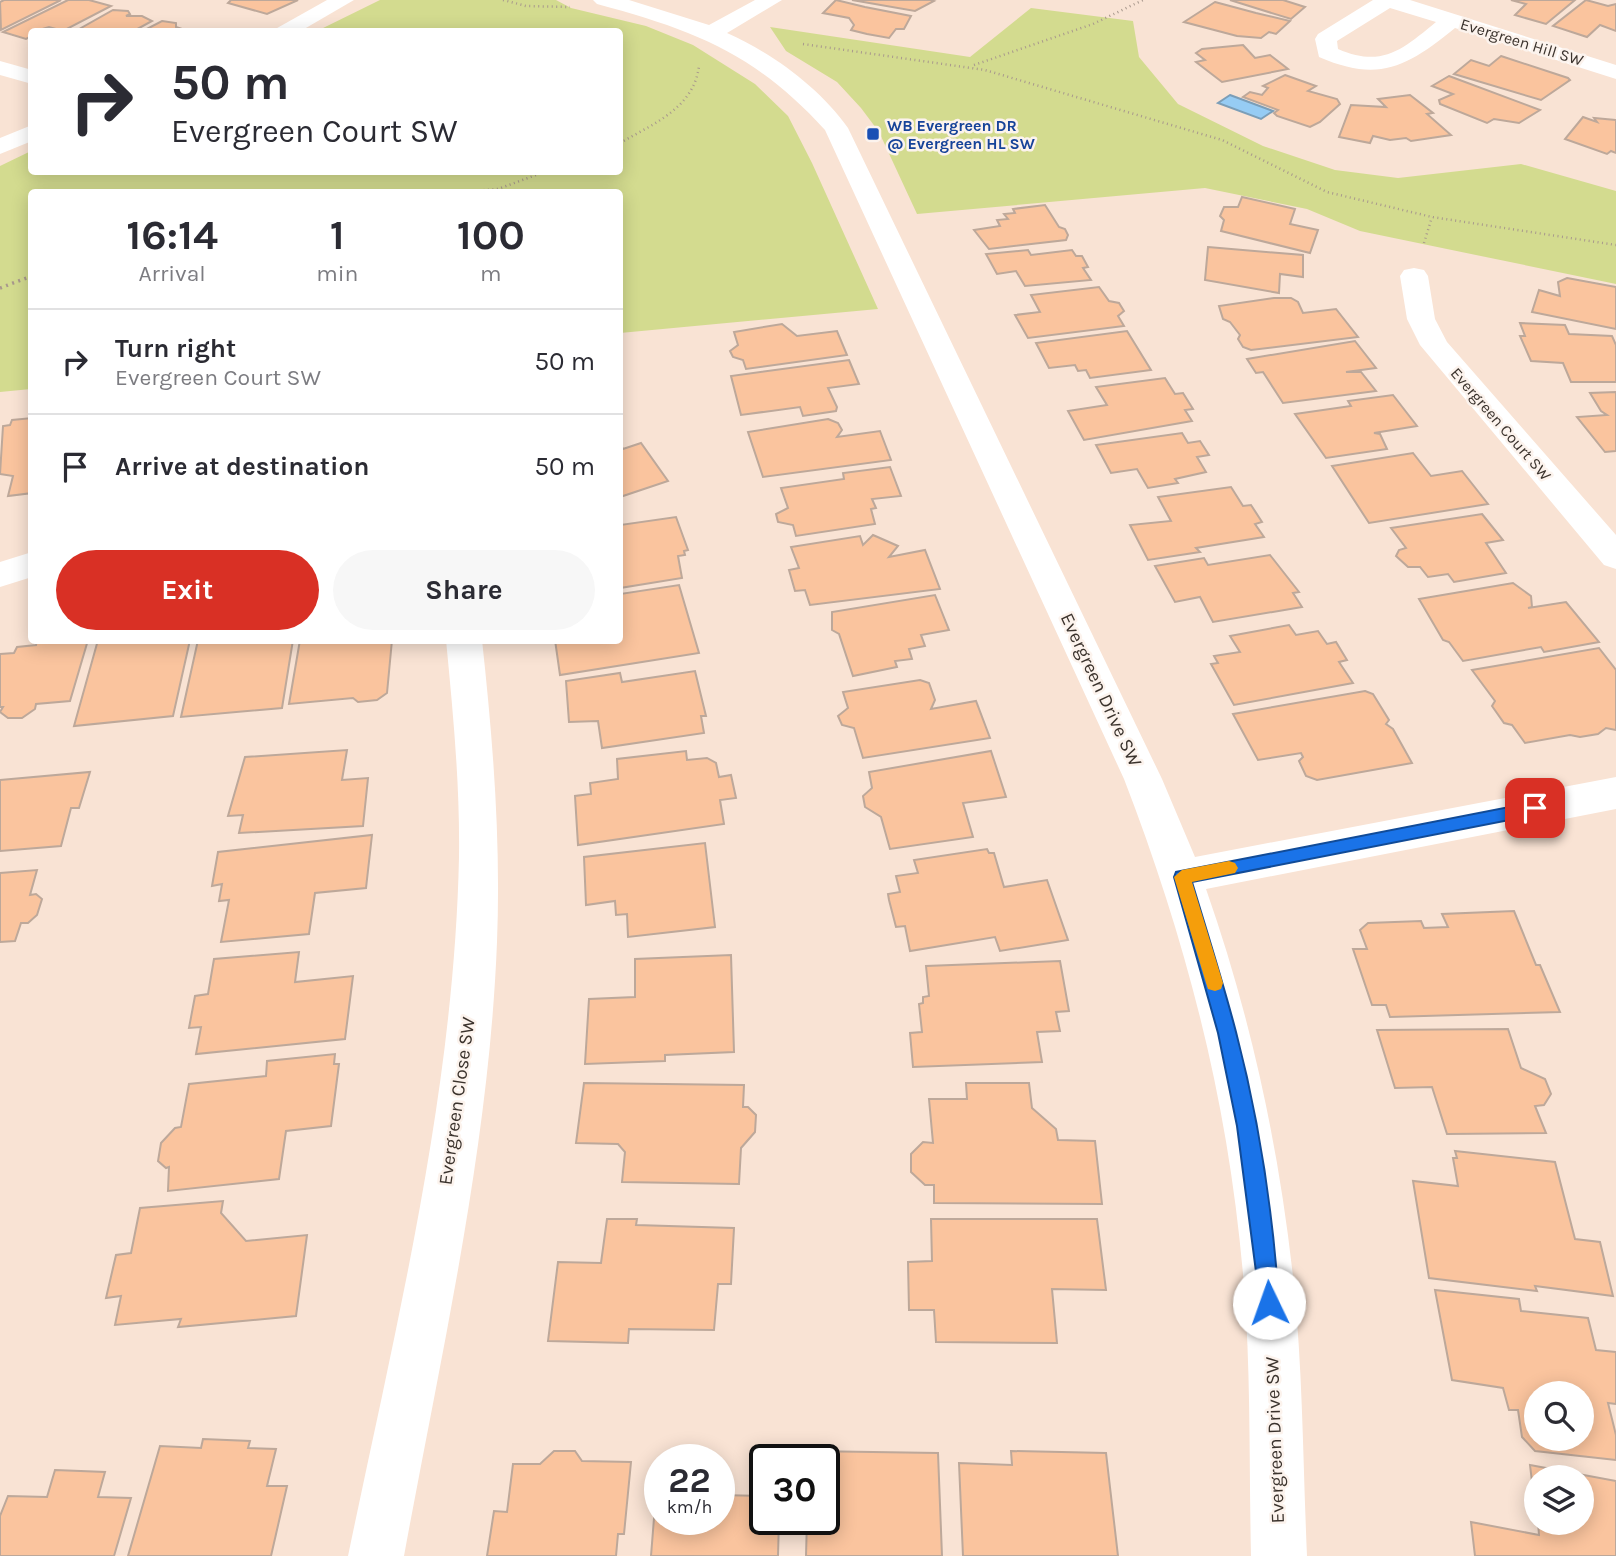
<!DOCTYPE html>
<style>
:root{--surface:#fff;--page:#f7f7f7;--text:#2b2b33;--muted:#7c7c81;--line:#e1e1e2;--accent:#d93025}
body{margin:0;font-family:Karla,sans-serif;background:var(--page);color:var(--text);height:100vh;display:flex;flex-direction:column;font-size:26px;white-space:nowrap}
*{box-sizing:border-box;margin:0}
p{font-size:23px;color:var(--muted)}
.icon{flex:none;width:38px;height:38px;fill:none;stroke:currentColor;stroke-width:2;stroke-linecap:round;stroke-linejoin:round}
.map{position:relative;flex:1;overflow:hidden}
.side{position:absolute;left:28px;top:189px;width:595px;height:455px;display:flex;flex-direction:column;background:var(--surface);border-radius:7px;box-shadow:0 4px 18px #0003}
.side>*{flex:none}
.top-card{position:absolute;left:28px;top:28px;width:595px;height:147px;border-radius:7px;box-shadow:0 4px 18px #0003;background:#fff;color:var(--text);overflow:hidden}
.fabs{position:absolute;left:1524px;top:1381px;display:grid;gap:14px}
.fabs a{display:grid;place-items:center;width:70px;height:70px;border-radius:50%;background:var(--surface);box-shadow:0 4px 18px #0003;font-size:35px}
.speed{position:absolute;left:644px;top:1444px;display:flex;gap:14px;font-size:35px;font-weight:700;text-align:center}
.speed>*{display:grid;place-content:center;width:91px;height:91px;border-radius:50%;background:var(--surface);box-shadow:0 4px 18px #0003;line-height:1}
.speed small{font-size:18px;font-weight:400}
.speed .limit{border:4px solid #111;border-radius:10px;background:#fff;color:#111}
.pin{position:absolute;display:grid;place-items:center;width:60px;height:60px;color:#fff;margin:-30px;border-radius:14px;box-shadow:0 4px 10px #0006}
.me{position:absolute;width:77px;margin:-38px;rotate:357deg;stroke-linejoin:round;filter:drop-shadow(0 0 5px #0008)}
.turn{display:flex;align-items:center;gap:24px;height:147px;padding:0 28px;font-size:32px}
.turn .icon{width:91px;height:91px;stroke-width:2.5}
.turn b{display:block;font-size:49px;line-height:60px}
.eta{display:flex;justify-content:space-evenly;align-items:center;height:119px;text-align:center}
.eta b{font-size:42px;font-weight:700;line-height:49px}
.primary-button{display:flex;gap:14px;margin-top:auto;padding:14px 28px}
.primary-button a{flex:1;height:80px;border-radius:42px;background:var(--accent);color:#fff;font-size:28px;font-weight:700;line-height:80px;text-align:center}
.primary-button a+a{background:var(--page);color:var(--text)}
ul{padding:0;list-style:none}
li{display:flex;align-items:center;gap:21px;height:105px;padding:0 28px;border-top:2px solid var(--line)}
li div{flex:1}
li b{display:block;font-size:26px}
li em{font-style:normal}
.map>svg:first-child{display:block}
.green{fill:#d3db8f}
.water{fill:#96ccf4;stroke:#7b9eb8;stroke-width:2}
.building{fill:#fac49e;stroke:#bda89a;stroke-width:2;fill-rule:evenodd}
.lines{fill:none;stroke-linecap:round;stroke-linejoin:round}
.path-far1{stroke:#a8988d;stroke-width:2.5;stroke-dasharray:1 3.5;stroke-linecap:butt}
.path{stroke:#a8988d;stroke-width:3.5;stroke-dasharray:2 4.5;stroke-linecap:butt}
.street{fill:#fff;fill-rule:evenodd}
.route{fill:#1a73e8;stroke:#114b97;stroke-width:2}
.slow{fill:#f59e0b}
.transit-dot{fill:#1a4fb4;stroke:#fcf3ed;stroke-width:2.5}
.labels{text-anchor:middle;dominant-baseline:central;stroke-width:5;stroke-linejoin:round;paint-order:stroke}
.far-street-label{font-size:16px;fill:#3b332d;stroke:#fcf3ed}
.far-transit-label{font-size:16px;font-weight:bold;fill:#164399;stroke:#fcf3ed;text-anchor:start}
.street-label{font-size:19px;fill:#3b332d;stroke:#fcf3ed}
</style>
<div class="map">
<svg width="1616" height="1556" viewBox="0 0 1616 1556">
<rect width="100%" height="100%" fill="#f9e3d4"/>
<g class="green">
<polygon points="380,0 556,0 571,8 646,26 693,45 755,84 788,116 812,163 878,309 620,333 620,192 32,192 31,389 0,392 0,166 31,151 32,172 620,172 620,32 317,31"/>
<polygon points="1031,8 1133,21 1139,57 1178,104 1263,146 1335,170 1398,178 1521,164 1616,191 1616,284 1360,231 1307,209 1205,188 917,214 879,132 861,108 837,82 786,51 770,27 970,57"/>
</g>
<polygon class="water" points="1230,95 1273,111 1261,119 1218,103"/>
<g class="building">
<polygon points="4,0 61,0 1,30 0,2"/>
<polygon points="68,0 89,0 111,6 63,31 49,27 32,32 32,36 26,39 3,32"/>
<polygon points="231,0 298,0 267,14 228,3"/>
<polygon points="836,0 865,7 911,16 904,29 896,29 889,38 867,34 851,30 854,25 849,18 823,13"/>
<polygon points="852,0 931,0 934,1 915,11"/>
<polygon points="1230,0 1283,0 1305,7 1291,19"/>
<polygon points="1511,0 1575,0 1546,24 1515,15 1526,4"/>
<polygon points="1586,0 1608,6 1616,4 1616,31 1600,25 1587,37 1553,26"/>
<polygon points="1215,2 1256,13 1290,21 1276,34 1269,32 1261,38 1237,36 1184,22"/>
<polygon points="113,10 128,11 130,14 126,16 142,16 152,21 132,32 74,32"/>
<polygon points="162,21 176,23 176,27 182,29 200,29 201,32 141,32"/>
<polygon points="1243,45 1255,58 1270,55 1288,69 1222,82 1196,62 1205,60 1196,53 1202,49"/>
<polygon points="1501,56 1568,78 1570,80 1541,100 1454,74 1471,60 1489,66"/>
<polygon points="1285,75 1316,86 1308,91 1337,99 1340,104 1320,122 1310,127 1277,116 1274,113 1278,110 1243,97 1250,92 1262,95 1268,88 1263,86"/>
<polygon points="1449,76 1540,110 1519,123 1494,119 1487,123 1440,104 1439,100 1453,94 1432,86"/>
<polygon points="1410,95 1433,113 1427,114 1451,135 1411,141 1406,138 1390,140 1373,136 1370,143 1339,137 1351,105 1386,107 1378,99"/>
<polygon points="1583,117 1597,122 1594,118 1616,120 1616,153 1611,151 1607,154 1565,139"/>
<polygon points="1242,197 1295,209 1290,224 1318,230 1310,253 1221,231 1224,220 1220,216 1224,207 1238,207"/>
<polygon points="1045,205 1059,227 1065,229 1068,235 1066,240 989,249 974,230 1000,226 997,220 1008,219 1004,214 1015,213 1013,209"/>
<polygon points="1208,247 1303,255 1303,277 1280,274 1279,293 1205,280"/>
<polygon points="1028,250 1031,255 1072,250 1076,256 1082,256 1088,267 1083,268 1091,280 1025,286 1016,271 997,274 986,254"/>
<polygon points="1567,278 1616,287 1616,329 1532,312 1539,290 1560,296 1558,282"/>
<polygon points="1099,287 1109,301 1119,303 1124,311 1118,316 1124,326 1028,338 1015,315 1040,312 1031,295"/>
<polygon points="1274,298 1291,298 1298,302 1303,313 1336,309 1358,337 1251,350 1243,347 1238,339 1240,335 1230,322 1223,319 1219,306"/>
<polygon points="1520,323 1565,325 1569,334 1612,336 1616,345 1616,382 1571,382 1563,363 1531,361 1520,336 1525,336"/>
<polygon points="782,324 797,336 837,331 847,355 746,369 743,360 733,357 730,351 738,345 734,332"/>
<polygon points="1127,331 1151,370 1090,378 1086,370 1078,371 1075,365 1049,368 1036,343"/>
<polygon points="1355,341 1376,368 1346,372 1361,372 1376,391 1283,403 1263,372 1256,373 1247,359"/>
<polygon points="849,360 859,384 828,388 837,407 836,411 803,416 800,407 741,415 731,376"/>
<polygon points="1165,378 1175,394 1183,393 1193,409 1185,410 1192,421 1084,440 1068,411 1107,405 1096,387"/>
<polygon points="1616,392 1616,451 1605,452 1577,417 1607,415 1601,411 1590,393"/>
<polygon points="1393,395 1417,426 1374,433 1380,434 1387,449 1326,458 1295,414 1351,406 1348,401"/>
<polygon points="32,418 32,493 8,496 13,476 0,474 3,426 10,425 12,420"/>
<polygon points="828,419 838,423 842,430 837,437 880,431 891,460 763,477 748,432"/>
<polygon points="1182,433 1188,443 1200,441 1209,455 1197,457 1206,472 1175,479 1178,483 1148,488 1137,469 1111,473 1096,445"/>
<polygon points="620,443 623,449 641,443 668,481 620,497"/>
<polygon points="1413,453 1431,476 1462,471 1488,504 1369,523 1332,466"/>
<polygon points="890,467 901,496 872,499 876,508 871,509 875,524 796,536 793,525 778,522 776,514 788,508 781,488 844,479 843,473"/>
<polygon points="1231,487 1243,506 1251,505 1262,522 1255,524 1264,537 1196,548 1200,552 1148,560 1130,525 1171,521 1158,497"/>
<polygon points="1482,514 1503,540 1486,543 1506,573 1454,582 1448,574 1428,577 1420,567 1408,567 1396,556 1399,550 1406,548 1391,528"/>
<polygon points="676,517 688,550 684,551 685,555 678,556 682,578 620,588 620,525"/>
<polygon points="873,535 898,546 889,557 925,550 940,589 810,605 805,590 795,591 789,570 799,568 791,547 860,536 863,545"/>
<polygon points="1270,555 1299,592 1293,593 1302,607 1213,622 1200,597 1175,602 1155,566 1204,558 1208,565"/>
<polygon points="1513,583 1531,596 1532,607 1528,608 1566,602 1599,642 1544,652 1541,647 1463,661 1449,642 1443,640 1419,599"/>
<polygon points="679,585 699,653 560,675 555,640 620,640 620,594"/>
<polygon points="935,595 949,630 921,635 925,646 909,649 912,659 895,661 897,667 853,676 839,634 832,630 832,612"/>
<polygon points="1289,625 1296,635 1318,631 1327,644 1336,642 1347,660 1339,662 1353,683 1234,705 1211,664 1218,663 1214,656 1240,652 1230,636"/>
<polygon points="37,640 88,640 70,701 36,704 35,709 22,718 8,718 0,712 3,707 0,707 0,654 14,653 17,647 36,645"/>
<polygon points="98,640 190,640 173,716 74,726"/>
<polygon points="198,640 293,640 282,708 181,717"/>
<polygon points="300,640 392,640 387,693 377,700 358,702 353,698 289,704"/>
<polygon points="1599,648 1616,670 1616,730 1606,728 1598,734 1580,737 1570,735 1525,743 1512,725 1504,723 1492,706 1495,701 1472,670"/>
<polygon points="695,671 706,716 701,716 704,733 602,748 598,721 569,722 566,681 620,673 622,682"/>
<polygon points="920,680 929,683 935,700 931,709 976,701 990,738 863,758 854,728 842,725 838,716 848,708 843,692"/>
<polygon points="1365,691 1373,694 1389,720 1386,724 1393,729 1412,763 1317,780 1306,776 1299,761 1303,757 1301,753 1258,760 1233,714"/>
<polygon points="347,750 342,780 368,778 363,826 239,833 243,815 228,816 245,757"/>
<polygon points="686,751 687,760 707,758 716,763 719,777 731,775 736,798 720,800 724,824 578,845 575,796 591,794 590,783 618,779 617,759"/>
<polygon points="991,751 1006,797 963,803 973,837 890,849 881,817 865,807 863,796 872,788 869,772"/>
<polygon points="90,772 79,808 71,808 61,846 0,851 0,780"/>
<polygon points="372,835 366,888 315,893 309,934 221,942 229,900 219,901 222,884 212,886 218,852"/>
<polygon points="705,843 715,927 628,937 627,914 616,915 615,901 586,905 584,857"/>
<polygon points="987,849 989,853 994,853 1004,887 1047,880 1068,940 1000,951 995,937 910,951 905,926 896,927 889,900 888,894 900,892 896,876 918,873 914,860"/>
<polygon points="37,870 30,895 36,894 42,899 37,915 28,923 21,923 15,941 0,942 0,873"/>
<polygon points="1514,911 1536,965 1540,965 1560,1012 1390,1017 1386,1005 1372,1005 1353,949 1367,949 1360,930 1368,923 1421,921 1424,928 1448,927 1442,914"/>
<polygon points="299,952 295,982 353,976 345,1039 196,1054 201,1027 189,1028 195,996 208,994 214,959"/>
<polygon points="731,955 734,1052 665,1055 665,1061 585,1064 589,999 635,997 635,959"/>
<polygon points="1060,961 1069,1011 1056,1012 1060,1031 1037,1032 1042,1062 913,1067 910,1033 922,1032 919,1004 923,1003 923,997 929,996 926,966"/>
<polygon points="1508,1029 1521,1068 1545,1079 1551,1094 1544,1105 1535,1106 1546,1133 1447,1134 1432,1087 1395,1088 1377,1030"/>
<polygon points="335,1054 334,1064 339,1064 331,1126 286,1131 279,1179 168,1191 169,1167 166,1168 158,1161 161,1143 175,1128 181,1127 189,1084 266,1076 267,1061"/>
<polygon points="584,1083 744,1085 743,1107 748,1107 756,1115 755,1132 741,1148 739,1184 622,1182 625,1152 618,1144 576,1143"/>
<polygon points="966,1083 1029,1083 1032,1108 1056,1129 1058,1140 1095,1141 1102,1204 934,1203 934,1185 925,1185 911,1172 911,1154 923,1142 933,1143 929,1099 967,1099"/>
<polygon points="1455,1151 1555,1162 1575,1239 1600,1242 1613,1296 1535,1286 1537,1291 1429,1278 1413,1181 1458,1186 1453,1158 1457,1158"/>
<polygon points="223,1201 221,1213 246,1241 307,1235 296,1316 178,1327 181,1319 115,1325 121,1296 106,1298 116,1255 131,1253 140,1208"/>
<polygon points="607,1219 637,1219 636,1225 734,1228 731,1284 718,1284 714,1330 629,1329 628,1343 548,1341 558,1262 601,1263"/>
<polygon points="931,1219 1097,1219 1106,1290 1052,1289 1057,1343 936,1342 934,1310 909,1310 908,1262 932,1261"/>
<path d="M1435 1290 1519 1299 1521 1311 1588 1318 1596 1350 1616 1352V1404L1608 1403 1616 1435V1460L1535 1451 1522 1437 1518 1410H1509L1503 1388 1452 1380ZM1536 1393H1582V1438H1536Z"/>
<polygon points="203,1439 250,1441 248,1448 276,1449 267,1486 287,1486 271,1556 128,1556 160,1446 201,1448"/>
<polygon points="554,1451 575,1451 582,1461 631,1462 624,1534 618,1534 616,1556 487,1556 494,1511 507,1512 513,1464 540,1464"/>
<polygon points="807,1451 938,1453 942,1556 806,1556 807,1519 824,1519 824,1460 807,1460"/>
<polygon points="1011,1451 1106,1453 1118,1556 963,1556 959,1463 1012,1465"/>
<polygon points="1530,1465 1616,1481 1616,1556 1475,1556 1471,1522 1539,1535 1538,1522 1582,1522 1582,1477 1536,1477 1536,1515"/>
<polygon points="55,1470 105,1472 98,1497 131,1498 114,1556 0,1556 0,1516 8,1496 47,1497"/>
<polygon points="656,1493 660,1494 660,1519 719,1519 719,1495 765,1496 765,1519 779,1519 778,1556 651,1556"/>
</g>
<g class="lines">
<g class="path-far1">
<polyline points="503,0 526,6 570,7"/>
<polyline points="803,44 985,70 1222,140 1327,192 1432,217 1616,245"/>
<polyline points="974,65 1093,24 1143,0"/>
<path d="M620 143C653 124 694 108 699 66"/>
<polyline points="461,192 498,189 544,172"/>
<polyline points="1424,243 1432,217"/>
</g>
<polyline class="path" points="0,288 32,276"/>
<g class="street">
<polygon points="327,0 354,0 299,32 270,32"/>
<path d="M593 0H629L709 25 755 0H782L727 33C772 53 819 87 848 128L1162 779 1195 857 1616 777V809L1206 889C1251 1017 1280 1151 1294 1286 1303 1376 1303 1466 1307 1556H1251C1249 1466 1251 1376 1244 1286 1230 1109 1188 945 1124 779L825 130C756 54 694 30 597 4Z"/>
<path d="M1373 0H1410L1616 65V79L1455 28C1407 67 1379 83 1319 57L1315 39 1318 34ZM1390 8 1436 22C1402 50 1382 68 1338 49L1337 41Z"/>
<polygon points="0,61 32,70 32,84 0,75"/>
<polygon points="32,125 32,141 0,154 0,138"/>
<polygon points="1414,268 1424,270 1428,276 1435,319 1447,342 1616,535 1616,569 1604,565 1420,345 1407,319 1400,276 1404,270"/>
<polygon points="32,552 32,577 0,587 0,562"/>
<path d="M446 640H482C493 741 501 841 497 942 489 1149 441 1353 404 1556H348C396 1325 454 1094 459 857 460 785 453 712 446 640Z"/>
</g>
</g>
<path class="route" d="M1535 802 1543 808 1535 815 1192 882C1207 932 1223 982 1236 1032 1259 1120 1273 1213 1279 1303L1276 1310 1269 1313 1261 1310 1237 1126 1218 1033 1174 877 1176 872Z"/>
<polygon class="slow" points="1229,861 1235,863 1238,868 1235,873 1192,882 1223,983 1221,989 1215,991 1208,989 1206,983 1174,877 1182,870"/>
<rect class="transit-dot" x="866" y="127" width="14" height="14" rx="3.5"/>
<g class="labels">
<g class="far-street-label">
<text transform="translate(1522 42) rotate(17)">Evergreen Hill SW</text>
<text transform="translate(1501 424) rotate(49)">Evergreen Court SW</text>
</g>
<g class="far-transit-label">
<text x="887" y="125">WB Evergreen DR<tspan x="887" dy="18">@ Evergreen HL SW</tspan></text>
</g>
<g class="street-label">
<text transform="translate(1101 690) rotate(65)">Evergreen Drive SW</text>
<text transform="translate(457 1101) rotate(-82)">Evergreen Close SW</text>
<text transform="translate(1275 1440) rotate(-92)">Evergreen Drive SW</text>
</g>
</g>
</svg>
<div class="fabs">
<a><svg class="icon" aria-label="search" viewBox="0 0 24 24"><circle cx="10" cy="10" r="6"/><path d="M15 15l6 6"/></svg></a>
<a><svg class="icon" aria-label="layers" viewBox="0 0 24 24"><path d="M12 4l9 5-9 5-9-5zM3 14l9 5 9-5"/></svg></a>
</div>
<div class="speed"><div>22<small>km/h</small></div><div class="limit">30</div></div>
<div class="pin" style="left:1535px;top:808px;background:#d93025"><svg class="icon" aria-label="arrive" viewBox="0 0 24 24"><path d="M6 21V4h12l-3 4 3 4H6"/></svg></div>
<svg class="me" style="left:1269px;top:1303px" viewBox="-20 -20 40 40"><circle r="19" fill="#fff"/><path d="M0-13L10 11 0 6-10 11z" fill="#1a73e8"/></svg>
<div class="top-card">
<div class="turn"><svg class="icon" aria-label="right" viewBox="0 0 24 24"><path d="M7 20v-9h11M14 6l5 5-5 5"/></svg><div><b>50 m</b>Evergreen Court SW</div></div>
</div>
<section class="side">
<div class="eta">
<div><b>16:14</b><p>Arrival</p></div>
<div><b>1</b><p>min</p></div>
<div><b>100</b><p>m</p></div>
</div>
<ul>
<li><svg class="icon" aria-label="right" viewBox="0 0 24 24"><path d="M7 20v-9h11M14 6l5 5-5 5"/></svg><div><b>Turn right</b><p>Evergreen Court SW</p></div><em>50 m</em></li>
<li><svg class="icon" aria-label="arrive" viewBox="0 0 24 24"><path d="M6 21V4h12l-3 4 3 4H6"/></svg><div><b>Arrive at destination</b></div><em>50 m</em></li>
</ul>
<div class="primary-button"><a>Exit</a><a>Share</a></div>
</section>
</div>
